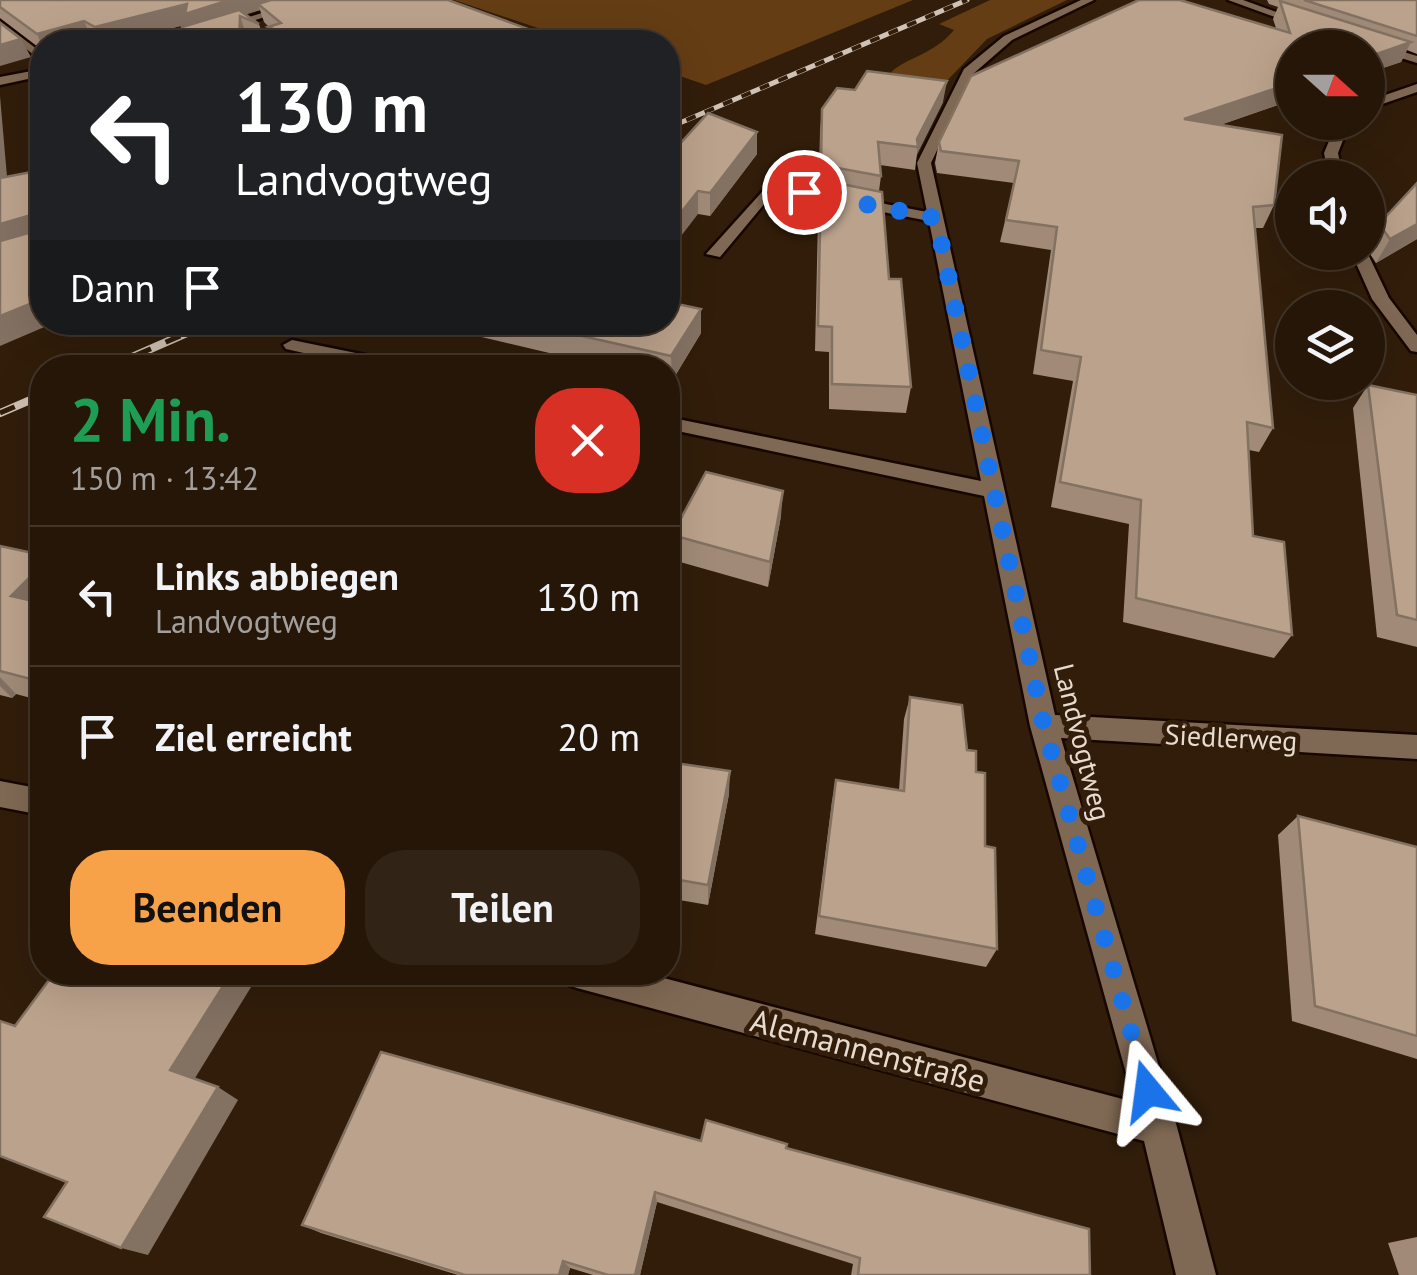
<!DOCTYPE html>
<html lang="de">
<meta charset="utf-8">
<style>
:root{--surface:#251608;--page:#312316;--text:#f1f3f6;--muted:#a39f9c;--line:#423529;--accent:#f7a148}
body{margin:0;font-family:"PT Sans",sans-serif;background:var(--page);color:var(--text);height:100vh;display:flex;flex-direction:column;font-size:38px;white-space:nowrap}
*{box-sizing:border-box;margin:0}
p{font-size:32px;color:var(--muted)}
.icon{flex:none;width:55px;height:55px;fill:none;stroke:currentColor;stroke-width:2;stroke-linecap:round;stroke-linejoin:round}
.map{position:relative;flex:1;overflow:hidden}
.sheet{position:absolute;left:30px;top:355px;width:650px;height:630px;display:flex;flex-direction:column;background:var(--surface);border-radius:40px;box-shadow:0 10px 40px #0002,0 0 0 2px var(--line)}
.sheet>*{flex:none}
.guide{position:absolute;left:30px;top:30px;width:650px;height:305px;border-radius:40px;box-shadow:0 10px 40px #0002,0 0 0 2px var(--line);background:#202124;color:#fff;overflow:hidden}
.needle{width:65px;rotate:111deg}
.fabs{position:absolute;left:1275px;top:30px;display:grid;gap:20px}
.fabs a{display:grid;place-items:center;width:110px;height:110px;border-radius:50%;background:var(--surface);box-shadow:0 10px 40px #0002,0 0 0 2px var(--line);font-size:50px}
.pin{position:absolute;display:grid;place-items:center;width:85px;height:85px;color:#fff;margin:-42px;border:5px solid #fff;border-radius:50%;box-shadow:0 2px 10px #0007}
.me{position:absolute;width:110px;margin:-55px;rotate:344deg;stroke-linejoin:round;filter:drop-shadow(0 0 8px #0008)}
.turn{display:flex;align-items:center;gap:35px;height:210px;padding:0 40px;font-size:45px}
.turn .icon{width:130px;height:130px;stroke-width:2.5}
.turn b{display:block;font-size:70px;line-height:85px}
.then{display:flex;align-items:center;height:95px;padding:0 40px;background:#0003;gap:20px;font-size:38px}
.round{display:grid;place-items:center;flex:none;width:105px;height:105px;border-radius:40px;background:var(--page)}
.head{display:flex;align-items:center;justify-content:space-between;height:170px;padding:0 40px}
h1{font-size:60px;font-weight:700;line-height:75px;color:#1e9e55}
.action{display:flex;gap:20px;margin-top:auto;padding:20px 40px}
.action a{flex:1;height:115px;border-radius:40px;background:var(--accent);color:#111;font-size:40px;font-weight:700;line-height:115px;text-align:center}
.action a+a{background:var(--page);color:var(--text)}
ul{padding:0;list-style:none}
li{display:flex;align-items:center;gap:30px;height:140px;padding:0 40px;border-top:2px solid var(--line)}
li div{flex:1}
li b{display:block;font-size:38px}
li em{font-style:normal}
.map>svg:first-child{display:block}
.green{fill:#643d14}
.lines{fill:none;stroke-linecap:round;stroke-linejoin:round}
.street-casing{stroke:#180700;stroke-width:5}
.street{fill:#806954;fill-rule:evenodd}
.rail-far1-casing{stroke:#d0c2b5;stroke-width:5}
.rail-casing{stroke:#d0c2b5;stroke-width:8}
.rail-far1{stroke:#311d0a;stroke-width:4;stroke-dasharray:10;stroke-linecap:butt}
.rail{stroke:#311d0a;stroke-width:5;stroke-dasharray:16;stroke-linecap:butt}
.wall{fill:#a18b78}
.shaded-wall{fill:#837162}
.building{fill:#bba28c;stroke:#837162;stroke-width:2.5}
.route{stroke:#1a73e8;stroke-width:18;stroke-dasharray:0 32.4}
.labels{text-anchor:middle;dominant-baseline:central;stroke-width:10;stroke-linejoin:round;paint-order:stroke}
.street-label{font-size:28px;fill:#e8dbcf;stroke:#311d0a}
.near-street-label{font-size:32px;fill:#e8dbcf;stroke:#311d0a}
</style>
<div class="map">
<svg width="1417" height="1275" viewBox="0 0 1417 1275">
<rect width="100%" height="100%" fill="#311d0a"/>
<g class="green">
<polygon points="454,0 913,0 706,85 668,72 668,42 580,42"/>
<path d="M990 0H1067L987 39 941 87 889 75C900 59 933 56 954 30L939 24Z"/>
</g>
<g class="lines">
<g class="street-casing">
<g id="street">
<polygon points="301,0 316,0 189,42 173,42"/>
<polygon points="1081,0 1094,0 1012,40 973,74 931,163 1055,715 1417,735 1417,759 1061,738 1177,1127 1216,1275 1176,1275 1144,1141 577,988 565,984 561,972 641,972 1134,1102 1030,726 984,496 668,429 668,417 981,481 929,221 775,191 720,257 706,254 771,182 927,212 917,163 964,69 1004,36"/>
<polygon points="1228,0 1243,0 1309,24 1300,26"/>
<polygon points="0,21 42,53 42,61 0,29"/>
<polygon points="1370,42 1417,56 1417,63 1366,47"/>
<polygon points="42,69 42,76 0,85 0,77"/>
<polygon points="1417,84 1417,92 1368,109 1368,101"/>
<polygon points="1337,122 1350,122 1338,153 1343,178 1329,178 1324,153"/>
<polygon points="1351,252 1367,252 1389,298 1417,335 1417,352 1411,351 1372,299"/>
<polygon points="292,340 400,362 409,368 371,368 286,349 283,345"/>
<polygon points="0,781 42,789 42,815 0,807"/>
</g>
</g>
<use href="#street" class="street"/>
<g class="rail-far1-casing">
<polyline id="rail-far1" points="668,128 967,0"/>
</g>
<g class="rail-casing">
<g id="rail">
<polyline points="107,368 212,322"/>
<polyline points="0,413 42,395"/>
</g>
</g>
<use href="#rail-far1" class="rail-far1"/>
<use href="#rail" class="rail"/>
</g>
<g class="wall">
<polygon points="0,0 448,0 564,42 272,42 268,27 269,27 264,22 260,10 245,14 259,24 265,42 246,34 246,42 178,42 189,24 114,42 98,42 92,39 81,42 42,42 42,50 0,18"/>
<polygon points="1267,0 1417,0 1417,54 1407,50 1401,62 1368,73 1368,48 1292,48 1292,100 1220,125 1274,205 1263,228 1255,228 1273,428 1259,452 1249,450 1253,536 1292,635 1274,658 1123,622 1129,524 1051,507 1073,381 1033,374 1051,250 1000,242 1014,183 937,173 935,163 939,142 1276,28 1273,19 1278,7 1269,4"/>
<polygon points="943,102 917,154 915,170 880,165 881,176 879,191 889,279 911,387 906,413 829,409 829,352 815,351 820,131 822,109"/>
<polygon points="757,132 757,154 710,216 698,214 668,157"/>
<polygon points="1379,224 1417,239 1376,263 1368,251 1368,245"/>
<polygon points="426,322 668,322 701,333 672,381 668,380 668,368 613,368 427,324"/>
<polygon points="1368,385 1417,395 1417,647 1377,637 1353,408"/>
<polygon points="781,516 768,587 673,560 672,535"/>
<polygon points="0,546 42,555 42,701 16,694 12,698 0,695"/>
<polygon points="910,697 967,750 976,772 997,949 986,967 815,934 832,801 836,780 899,790 904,719"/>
<polygon points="668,762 729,794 708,905 668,898"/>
<polygon points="1298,816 1417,847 1417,1059 1292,1021 1278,835"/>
<polygon points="701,1141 786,1148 1090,1275 851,1275 853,1264 657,1202 640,1275 593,1275 570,1268 568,1275 458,1275 321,1233 302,1225"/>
<polygon points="1417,1237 1417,1275 1399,1275 1388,1243"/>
</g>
<g class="shaded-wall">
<polygon points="229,0 289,0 258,4 260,10 192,32 189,24 114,42 102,42 95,27 187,4"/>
<polygon points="240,16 246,34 246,42 239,42"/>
<polygon points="84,21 92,39 81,42 42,42 42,46 37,34"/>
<polygon points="21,39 31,57 0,66 0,45"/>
<polygon points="1411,42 1401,62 1368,73 1368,57"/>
<polygon points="947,81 943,102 917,154 917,139"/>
<polygon points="1292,83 1292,100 1177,140 1184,119"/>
<polygon points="0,96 9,200 0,185"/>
<polygon points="757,132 757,154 710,216 710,193"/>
<polygon points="698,191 698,214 668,253 668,229"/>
<polygon points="28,216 41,238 0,250 0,224"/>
<polygon points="1417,224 1417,239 1376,263 1390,239"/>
<polygon points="42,299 42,322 56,322 0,346 0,316"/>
<polygon points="701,309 701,333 672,381 671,356"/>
<polygon points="783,491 781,516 768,587 770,562"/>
<polygon points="42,565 42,611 11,596"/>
<polygon points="0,677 16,694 12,698 0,686"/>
<polygon points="730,771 729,794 708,905 708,885"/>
<polygon points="232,972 258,972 259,974 192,1083 170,1070"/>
<polygon points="218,1087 238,1100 148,1255 121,1248"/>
<polygon points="655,1192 657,1202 640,1275 635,1275"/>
<polygon points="563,1261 570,1268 568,1275 559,1275"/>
</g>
<g class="building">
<polygon points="0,0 229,0 185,14 187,4 95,27 84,21 37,34 0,7"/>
<polygon points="271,0 448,0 564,42 306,42 268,27 281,23 258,4"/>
<polygon points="1139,0 1180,0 1290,33 1280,1 1411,42 1368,57 1368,48 1292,48 1292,83 1184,119 1282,135 1274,205 1253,207 1273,428 1247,422 1253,536 1284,542 1292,635 1136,598 1141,500 1060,482 1081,357 1041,350 1057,227 1006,220 1019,161 941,151 939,142 971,76"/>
<polygon points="1304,0 1417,0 1417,36"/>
<polygon points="239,10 259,24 240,16 239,42 178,42 182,27"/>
<polygon points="0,23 21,39 0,45"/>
<polygon points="867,71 947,81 917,139 918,147 878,142 881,176 821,165 822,109 837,88 855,90"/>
<polygon points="708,113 757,132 710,193 698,191 668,229 668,157"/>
<polygon points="42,170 42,299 0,316 0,241 32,232 33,220 28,216 0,224 0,178"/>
<polygon points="821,180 882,192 889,279 901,279 911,387 832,384 832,327 818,326"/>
<polygon points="1417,183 1417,224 1390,239 1379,224"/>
<polygon points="668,302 701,309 671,356 520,322 668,322"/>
<polygon points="212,363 231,368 208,368"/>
<polygon points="1368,385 1417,395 1417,620 1397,615"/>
<polygon points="706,472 783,491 770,562 672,535"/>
<polygon points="0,546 42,555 42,565 11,596 42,603 42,682 0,671"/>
<polygon points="910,697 962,705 967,750 976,751 976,772 985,773 985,846 995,848 997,949 819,916 836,780 904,791"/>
<polygon points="668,762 730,771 708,885 668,878"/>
<polygon points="1298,816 1417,847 1417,1036 1315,1006"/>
<polygon points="55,972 232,972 170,1070 218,1087 121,1248 44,1217 67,1182 0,1156 0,1021 15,1026"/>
<polygon points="381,1052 701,1141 706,1120 787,1144 786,1148 1089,1229 1090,1275 858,1275 860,1258 655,1192 635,1275 608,1275 563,1261 559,1275 465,1275 302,1225"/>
</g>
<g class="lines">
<polyline class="route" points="804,192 936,218 1044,726 1148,1091"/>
</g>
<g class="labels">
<g class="street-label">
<text transform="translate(1231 737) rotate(3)">Siedlerweg</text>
<text transform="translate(1083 742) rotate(76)">Landvogtweg</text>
</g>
<g class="near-street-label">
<text transform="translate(868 1050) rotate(15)">Alemannenstraße</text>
</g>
</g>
</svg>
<div class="fabs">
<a><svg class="needle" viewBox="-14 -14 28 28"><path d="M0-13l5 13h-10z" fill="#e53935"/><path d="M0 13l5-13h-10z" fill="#a39f9c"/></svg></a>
<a><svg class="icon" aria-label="sound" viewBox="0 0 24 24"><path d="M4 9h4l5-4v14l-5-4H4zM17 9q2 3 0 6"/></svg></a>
<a><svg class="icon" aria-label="layers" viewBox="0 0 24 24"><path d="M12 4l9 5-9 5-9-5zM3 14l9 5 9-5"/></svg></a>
</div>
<div class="pin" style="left:804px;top:192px;background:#d93025"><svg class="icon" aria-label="arrive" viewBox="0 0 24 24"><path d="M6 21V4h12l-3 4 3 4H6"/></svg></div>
<svg class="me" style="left:1148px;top:1091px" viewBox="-20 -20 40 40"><path d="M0-17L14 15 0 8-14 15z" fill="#1a73e8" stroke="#fff" stroke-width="4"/></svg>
<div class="guide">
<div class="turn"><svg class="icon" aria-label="left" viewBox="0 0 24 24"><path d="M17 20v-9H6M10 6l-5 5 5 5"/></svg><div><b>130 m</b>Landvogtweg</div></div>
<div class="then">Dann<svg class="icon" aria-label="arrive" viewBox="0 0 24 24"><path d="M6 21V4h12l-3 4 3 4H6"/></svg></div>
</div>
<section class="sheet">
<div class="head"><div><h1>2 Min.</h1><p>150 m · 13:42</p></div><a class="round" style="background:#d93025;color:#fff"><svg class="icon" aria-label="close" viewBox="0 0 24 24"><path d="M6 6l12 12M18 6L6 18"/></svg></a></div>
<ul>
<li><svg class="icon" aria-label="left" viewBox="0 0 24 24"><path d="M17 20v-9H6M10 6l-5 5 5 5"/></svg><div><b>Links abbiegen</b><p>Landvogtweg</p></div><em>130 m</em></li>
<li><svg class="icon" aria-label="arrive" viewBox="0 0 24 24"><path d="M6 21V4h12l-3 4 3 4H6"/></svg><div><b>Ziel erreicht</b></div><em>20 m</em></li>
</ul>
<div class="action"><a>Beenden</a><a>Teilen</a></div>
</section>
</div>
